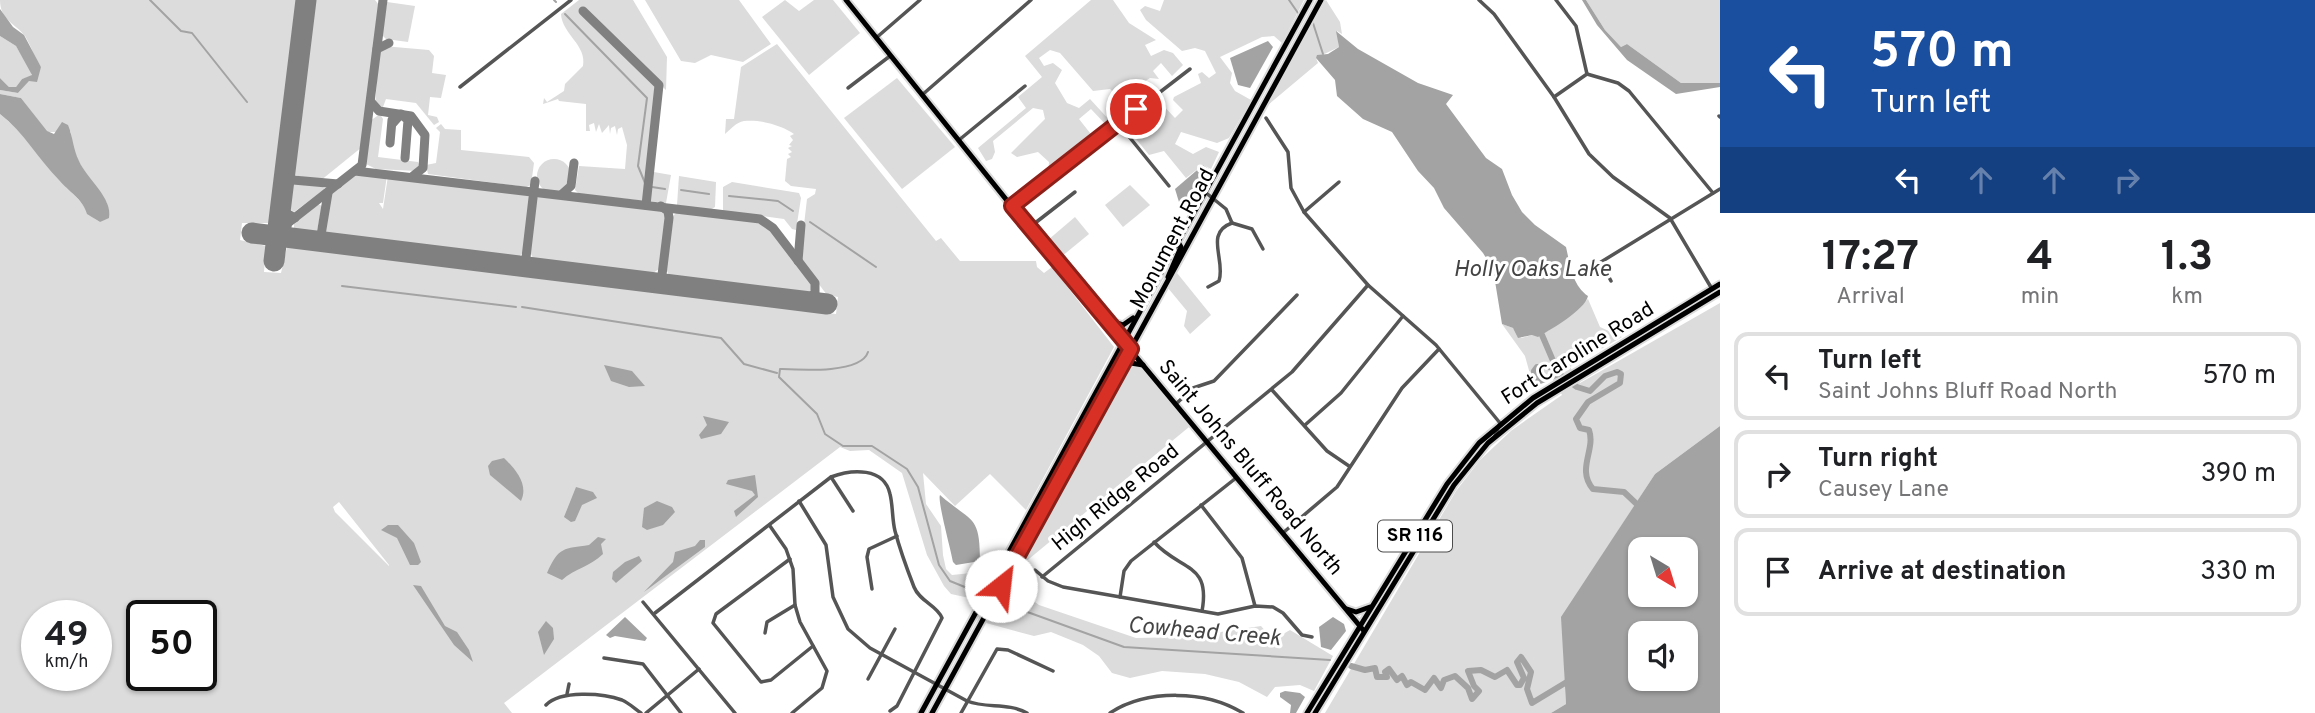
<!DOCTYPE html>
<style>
:root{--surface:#fff;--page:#f6f6f6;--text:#202124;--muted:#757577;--line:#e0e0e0}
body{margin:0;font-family:Overpass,sans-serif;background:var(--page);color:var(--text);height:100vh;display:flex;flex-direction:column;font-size:26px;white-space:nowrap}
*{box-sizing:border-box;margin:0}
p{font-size:23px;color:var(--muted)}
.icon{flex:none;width:38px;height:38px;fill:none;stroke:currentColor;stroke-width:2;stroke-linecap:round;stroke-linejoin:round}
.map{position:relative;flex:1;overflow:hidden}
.details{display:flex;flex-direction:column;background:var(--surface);width:595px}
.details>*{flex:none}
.banner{background:#1a4fa0;color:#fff;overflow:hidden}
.needle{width:46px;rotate:142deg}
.tools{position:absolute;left:1628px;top:537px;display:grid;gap:14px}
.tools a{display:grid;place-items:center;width:70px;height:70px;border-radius:14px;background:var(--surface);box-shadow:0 2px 5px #0004;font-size:35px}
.speed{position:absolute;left:21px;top:600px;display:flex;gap:14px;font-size:35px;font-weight:700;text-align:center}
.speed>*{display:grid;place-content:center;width:91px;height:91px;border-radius:50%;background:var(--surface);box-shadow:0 2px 5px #0004;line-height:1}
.speed small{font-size:18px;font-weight:400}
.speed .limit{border:4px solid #111;border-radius:10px;background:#fff;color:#111}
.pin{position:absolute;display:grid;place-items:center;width:60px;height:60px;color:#fff;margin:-30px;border:4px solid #fff;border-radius:50%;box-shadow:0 2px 7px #0007}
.me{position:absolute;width:77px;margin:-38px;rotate:29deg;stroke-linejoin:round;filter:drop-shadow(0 0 5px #0008)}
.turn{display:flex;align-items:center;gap:24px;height:147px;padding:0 35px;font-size:32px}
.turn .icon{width:91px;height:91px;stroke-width:2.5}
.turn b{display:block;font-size:49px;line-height:60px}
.lanes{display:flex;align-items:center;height:66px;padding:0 35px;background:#0003;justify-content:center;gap:35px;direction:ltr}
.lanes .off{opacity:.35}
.eta{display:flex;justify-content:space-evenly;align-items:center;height:119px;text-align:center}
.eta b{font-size:42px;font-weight:700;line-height:49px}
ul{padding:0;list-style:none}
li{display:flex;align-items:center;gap:21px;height:88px;margin:0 14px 10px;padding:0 21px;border:4px solid var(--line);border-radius:14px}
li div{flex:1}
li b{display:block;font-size:26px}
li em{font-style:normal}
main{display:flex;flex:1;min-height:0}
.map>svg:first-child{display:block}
.green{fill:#dcdcdc;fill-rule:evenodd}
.water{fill:#a3a3a3;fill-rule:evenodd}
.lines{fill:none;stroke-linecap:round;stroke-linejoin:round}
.stream{stroke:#a3a3a3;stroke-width:2}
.river{stroke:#a3a3a3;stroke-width:6}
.taxiway{stroke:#808080;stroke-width:9}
.runway{stroke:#808080;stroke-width:21}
.major-casing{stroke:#dbdbdb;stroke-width:9}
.minor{stroke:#555;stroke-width:3.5}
.major{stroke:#000;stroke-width:5}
.route-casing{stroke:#8d1f18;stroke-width:18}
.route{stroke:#d93025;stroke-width:12}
.labels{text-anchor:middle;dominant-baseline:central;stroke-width:6;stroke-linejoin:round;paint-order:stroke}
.shield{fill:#fff;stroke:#4c4c4c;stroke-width:2}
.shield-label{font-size:19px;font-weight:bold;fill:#000}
.street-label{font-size:21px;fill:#000;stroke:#fff}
.water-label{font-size:23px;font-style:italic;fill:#444;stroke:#fff}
</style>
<main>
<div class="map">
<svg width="1720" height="713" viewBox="0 0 1720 713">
<rect width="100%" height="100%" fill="#fff"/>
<g class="green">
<path d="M0 0H297L269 223H242L240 240 266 246 264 272 281 273 287 247 836 314 838 297 827 295 800 259 807 199 815 194 816 189 791 186 785 181 787 159 791 157 788 154 792 152 788 148 792 146 789 145 793 140 790 136 794 134C783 126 761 119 744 121 736 122 730 130 725 134L726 119H734L741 67 777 44 936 241 941 238 960 261H1036L1037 267 1044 273 1052 267 1114 347 1026 510 990 474 955 506 923 473 926 504 941 526 943 555 946 569 952 575 981 572 982 588 974 599 951 594 944 586 927 555 902 473 869 450 850 451 840 447 504 703 512 713H0V114C30 138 52 171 78 199 86 208 89 216 100 222L107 203C93 181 71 160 71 132L61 124 58 132H47L21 98 0 94V90L18 93 41 67C35 58 31 46 25 36 15 23 0 20 0 0ZM339 502 389 565V566L335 512 333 507ZM37 616H96V676H37ZM142 616H201V676H142Z"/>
<polygon points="315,0 375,0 379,5 362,147 320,181 294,175"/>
<path d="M579 0H633L667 57 666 90 584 10 581 13 661 91V108H654L648 171 671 175 666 203 579 194 575 190 579 166 625 169 627 145 622 127 618 129 617 135 615 126 611 128 610 134 609 125 602 133 599 124 596 132 594 123 589 125 590 131H586V104L559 101 558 99 543 104 544 98 547 102 564 91 565 84 583 66C587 45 562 34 561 14Z"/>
<polygon points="645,0 739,0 771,44 743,62 711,55 695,63 681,61"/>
<polygon points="785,0 799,11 814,0 833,0 860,33 809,75 762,17"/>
<polygon points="1091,0 1113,0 1129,23 1156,40 1145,45 1151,56 1164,50 1173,53 1183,65 1172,76 1161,63 1153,71 1159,79 1150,78 1120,98 1110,89 1093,91 1060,53 1050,50 1039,58 1044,66 1053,63 1062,70 1055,83 1067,103 1079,108 1090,99 1112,123 1107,126 1091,109 1079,119 1094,138 1048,172 1049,162 1038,152 1017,157 1011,153 1045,119 1043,110 1033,108 993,141 995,152 992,159 986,161 978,148 1026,108 1018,97 1042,77 1025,56"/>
<polygon points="1164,0 1304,0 1282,43 1274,36 1262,37 1220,57 1232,73 1230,83 1235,91 1251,100 1229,138 1217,143 1181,132 1175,144 1193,154 1206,147 1219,152 1211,169 1203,165 1186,178 1164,151 1149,155 1133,135 1151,118 1152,112 1147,106 1157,99 1175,118 1183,110 1173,100 1174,97 1201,83 1198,74 1202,72 1209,78 1216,73 1205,51 1195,48 1182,51 1146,20 1140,10 1145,6 1160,11"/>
<polygon points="1326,0 1340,22 1342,34 1337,31 1339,47 1316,58 1318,63 1268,105"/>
<polygon points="1586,0 1720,0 1720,83 1681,83 1627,44 1621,47 1605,30"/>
<polygon points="387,2 415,6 408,42 386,39 382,35"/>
<polygon points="0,36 16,46 31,71 32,76 22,79 16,87 9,87 0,78"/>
<polygon points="383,46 429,50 434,56 432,73 446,75 441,98 430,97 428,115 437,117 439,122 434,125 416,103 386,99 383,107 375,106 379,52"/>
<polygon points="897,78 955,147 902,189 844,118"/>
<polygon points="380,114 383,119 378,157 418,162 420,166 417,171 376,169 366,164 370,121"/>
<polygon points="441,124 445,129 461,130 461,150 529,157 534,163 531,185 526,187 428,174 426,165 436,163 440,132 436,128"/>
<circle cx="554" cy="176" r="17"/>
<polygon points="358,173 387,175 383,203 379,203 383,209 388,176 527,193 530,199 523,252 519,257 326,233 324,228 328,197"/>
<polygon points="679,176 716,182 715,207 710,210 677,205"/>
<polygon points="732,182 799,193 801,198 796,230 792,229 784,219 723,211 723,187"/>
<polygon points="297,183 322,186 325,189 294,212 290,209 292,184"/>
<polygon points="1130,185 1150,205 1123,227 1105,205"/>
<polygon points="541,194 663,210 666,221 659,269 653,273 533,258 529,250 535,200"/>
<polygon points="318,204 322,206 317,231 294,229 294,223"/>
<polygon points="688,212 764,223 813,285 812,289 809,292 669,275 666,269 672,217 676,213"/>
<polygon points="1075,217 1089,234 1061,257 1048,240"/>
<polygon points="1177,273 1211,315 1190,334 1184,326 1187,311 1168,288"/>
<polygon points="1588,299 1600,327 1622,337 1570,367 1580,383 1720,303 1720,426 1655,474 1562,617 1566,704 1551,713 1325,713 1456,491 1480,460 1512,430 1562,395 1553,380 1540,383 1530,374 1525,356 1502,324 1513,328 1521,338 1548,331"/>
<polygon points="1133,367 1144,370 1189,427 1024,563 1022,559 1126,372"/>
<polygon points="1010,584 1039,605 1136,638 1187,637 1261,626 1273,640 1290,630 1333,656 1314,691 1300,685 1275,687 1267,697 1239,682 1205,674 1162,671 1130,678 1112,673 1099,656 1083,645 1051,632 1034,636 986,623"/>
</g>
<g class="water">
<polygon points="1582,0 1586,0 1605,30 1621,47 1627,44 1681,83 1720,83 1720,87 1676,94 1627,60 1597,25"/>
<polygon points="0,9 13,27 24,35 41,67 37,82 29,81 18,93 0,90 0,78 9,87 16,87 22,79 32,75 16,46 0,36"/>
<path d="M1336 31 1358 49 1418 83 1453 95 1446 104 1486 158 1502 169 1512 195 1522 212 1535 225 1566 247C1570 264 1572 285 1588 296 1585 310 1550 330 1538 337L1532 335 1518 338 1513 328 1502 324 1493 269 1483 253 1444 208 1434 188 1418 171 1392 132 1363 119 1337 96 1335 80 1316 58 1317 55 1328 54 1339 47Z"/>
<polygon points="1268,41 1273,47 1250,88 1238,85 1230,58"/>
<path d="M0 94 21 98 47 131 54 134 62 122 68 125C73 137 73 149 79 161 87 179 113 198 109 218L100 222 87 214C83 199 68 191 59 180 38 159 24 132 0 114Z"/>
<polygon points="1203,165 1209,169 1191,202 1184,205 1179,202 1175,189"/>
<polygon points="604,365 632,371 645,386 629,387 611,381"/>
<polygon points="703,416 729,422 721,434 701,439 699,435 707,425"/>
<path d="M1720 426V713H1551L1566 704 1561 617 1655 474ZM1640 550H1685V595H1640ZM1640 634H1685V679H1640Z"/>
<path d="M504 458C515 469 529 484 521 501L490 475 488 466 492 461Z"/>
<polygon points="755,475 758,497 736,517 734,511 755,495 752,491 726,484 728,480"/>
<polygon points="576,487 593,492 597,498 582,505 575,521 571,522 564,517"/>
<path d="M940 495C972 523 980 514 980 561L956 565 953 562C951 550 937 500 940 495Z"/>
<polygon points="657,501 672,507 675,512 663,525 647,530 642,527 644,508"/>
<polygon points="388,525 398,525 414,543 421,562 418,565 410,565 397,538 381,530"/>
<path d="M598 537 606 539 601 544 603 554C590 567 575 568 562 580L547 573C559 546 564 549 589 545Z"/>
<polygon points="700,540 705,540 705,547 644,592 673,562 675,552 695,546"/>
<polygon points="639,556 642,561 616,583 612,579 613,572 625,562"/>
<polygon points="413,585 421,586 445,626 457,632 469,650 473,662 454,645"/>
<polygon points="625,617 647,638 645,641 615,636 610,638 606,635"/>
<polygon points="1333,617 1344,624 1346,631 1331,650 1321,647 1319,627"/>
<polygon points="546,621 553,628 554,639 544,655 538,632"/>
<polygon points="1285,691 1300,693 1305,697 1296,713 1290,713 1291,705 1280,697 1280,693"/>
</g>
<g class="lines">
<g class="stream">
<polyline points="150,0 181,31 192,33 247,102"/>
<polyline points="554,0 556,2"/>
<polyline points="1289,0 1298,13"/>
<polyline points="565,14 647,98 638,166 645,183"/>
<polyline points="1313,23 1323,54"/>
<polyline points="652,187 665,189"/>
<polyline points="681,190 709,194"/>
<polyline points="729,196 778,201 793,211"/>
<polyline points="810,222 876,267"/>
<polyline points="342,286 516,307"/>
<polyline points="522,307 721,338 744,364 777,373"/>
<path d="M868 352C861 374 800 370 780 369L779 377 817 414 825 434 843 446H872L907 469 918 487 939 565 950 581 982 594"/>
<polyline points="997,601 1124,647 1330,660"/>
</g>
<g class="river">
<path d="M1542 335 1554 363 1553 367H1537L1534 371 1535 378 1540 381 1559 374 1577 387 1590 391 1605 376 1617 372 1621 374 1620 383 1588 402 1576 419 1580 428 1589 430C1596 450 1576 469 1593 489L1624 492 1643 510"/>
<polyline points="1351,666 1365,670 1375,668 1377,677 1387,677 1385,672 1389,669 1397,680 1402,676 1407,685 1411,682 1425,690 1434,678 1441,688 1444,680 1455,676 1468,688 1472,699 1479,691 1474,686 1468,671 1481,670 1495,677 1507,670 1517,685 1520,685 1524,678 1517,662 1521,657 1531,672 1527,689 1532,703 1570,680"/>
</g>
<g class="taxiway">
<polyline points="583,11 659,85 646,205"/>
<polyline points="377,49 389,43"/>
<polyline points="371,102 379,111 411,116 425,135 423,168 413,176"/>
<polyline points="393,123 401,114 408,120 405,158"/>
<polyline points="390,143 392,120"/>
<polyline points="285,169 293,180 338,184"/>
<polyline points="355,171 760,219 773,228 815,283 815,293 805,301"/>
<polyline points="562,194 571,186 574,163"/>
<polyline points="280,209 295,218"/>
<polyline points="284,237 288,223 362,165 383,0"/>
<polyline points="320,241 328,193"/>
<polyline points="798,261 801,225"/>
<polyline points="525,266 535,181"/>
<polyline points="661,283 669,218 668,211 661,206"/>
</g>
<g class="runway">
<polyline points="252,233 827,304"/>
<polyline points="274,261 306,0"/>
</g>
<g class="major-casing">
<g id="major">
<polyline points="846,0 1029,228 1364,631"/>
<polyline points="1168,277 1181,247 1178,242"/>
<polyline points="1107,320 1123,325 1133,318"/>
<polyline points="1123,367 1131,363 1143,365"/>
<polyline points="1347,609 1356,612 1370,607"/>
<polyline points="921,713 1310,0"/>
<polyline points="932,713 1321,0"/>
<polyline points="1307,713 1447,484 1479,443 1533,398 1720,284"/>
<polyline points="1315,713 1454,485 1488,443 1537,403 1720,292"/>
</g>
</g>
<g class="minor">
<polyline points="1479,0 1494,14 1554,97 1589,154 1613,177 1670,218 1712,289"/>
<polyline points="876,38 920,0"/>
<polyline points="1587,74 1618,83 1629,91 1713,193"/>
<polyline points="460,87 571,0"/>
<polyline points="848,88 890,56"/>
<polyline points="922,95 1031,0"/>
<polyline points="1554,97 1587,74 1576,26 1556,0"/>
<polyline points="1719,116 1720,117"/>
<polyline points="1266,118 1288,152 1291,188 1304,212 1368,285 1436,345 1500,423 1495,436"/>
<polyline points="1118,123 1169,186"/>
<polyline points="959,140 1025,86"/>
<polyline points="1205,192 1226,209 1232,223"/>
<polyline points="1012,206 1190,69"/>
<polyline points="1304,212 1339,182"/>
<polyline points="1232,223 1252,229 1263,249"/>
<polyline points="1030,227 1075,192"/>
<polyline points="1611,281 1601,262 1720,189"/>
<path d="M1208 287 1219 281C1226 260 1204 233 1232 223"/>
<polyline points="1272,390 1327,451 1349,466"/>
<polyline points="1177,403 1193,388 1214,381 1297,295"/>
<polyline points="1305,425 1341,393 1403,316"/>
<polyline points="831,477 853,511"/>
<path d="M799 501 826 545 833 597 848 629 870 648 967 701C987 709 1007 702 1027 713"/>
<polyline points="1201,505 1242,558 1255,606"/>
<polyline points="770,526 786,549 793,569 795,605 800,622 827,671 822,688 792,713"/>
<polyline points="1284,532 1337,487 1402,388 1439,349"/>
<path d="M1154 542C1180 571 1211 562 1202 611"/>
<polyline points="790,559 716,614 713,623 761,682 771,680 813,646"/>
<polyline points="1035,570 1048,581 1063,587 1218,614 1255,606 1273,607 1283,613 1302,635 1312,637"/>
<polyline points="1042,577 1292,372 1368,285"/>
<polyline points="872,589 867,557 869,549 897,536"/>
<polyline points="1120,597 1124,571 1131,561 1236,478"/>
<polyline points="643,602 735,713"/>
<path d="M655 613 831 477C852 469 884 467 890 494 893 506 892 519 895 531 900 550 907 569 914 587 920 602 937 605 942 618L897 706 890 711"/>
<polyline points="765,633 767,622 795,605"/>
<polyline points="604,658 643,664 681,713"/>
<polyline points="868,679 895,629"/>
<polyline points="567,694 569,684"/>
<path d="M546 705C560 690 603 693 622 700 629 703 635 709 641 713"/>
<polyline points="646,713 699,669"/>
<polyline points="961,713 997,649 1008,650 1053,671"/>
<path d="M1110 713C1147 689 1206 690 1243 713"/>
</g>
<use href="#major" class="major"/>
</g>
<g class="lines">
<g class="route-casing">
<polyline id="route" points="1001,586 1131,349 1012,206 1136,109"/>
</g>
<use href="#route" class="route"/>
</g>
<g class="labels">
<rect class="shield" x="1378" y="520.5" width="74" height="31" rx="5"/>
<g class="shield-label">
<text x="1415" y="536">SR 116</text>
</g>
<g class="street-label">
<text transform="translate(1173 239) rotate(-62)">Monument Road</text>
<text transform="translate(1578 354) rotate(-32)">Fort Caroline Road</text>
<text transform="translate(1250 468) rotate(50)">Saint Johns Bluff Road North</text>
<text transform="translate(1116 498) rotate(-39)">High Ridge Road</text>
</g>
<g class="water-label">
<text x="1532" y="270">Holly Oaks Lake</text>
<text transform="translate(1204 633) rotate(5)">Cowhead Creek</text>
</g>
</g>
</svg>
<div class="tools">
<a><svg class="needle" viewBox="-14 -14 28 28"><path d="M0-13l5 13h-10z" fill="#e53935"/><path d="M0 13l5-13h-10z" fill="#757577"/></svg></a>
<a><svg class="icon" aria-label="sound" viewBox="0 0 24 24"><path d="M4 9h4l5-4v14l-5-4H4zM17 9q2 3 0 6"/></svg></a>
</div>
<div class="speed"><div>49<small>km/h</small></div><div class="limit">50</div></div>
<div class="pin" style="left:1136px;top:109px;background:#d93025"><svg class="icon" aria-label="arrive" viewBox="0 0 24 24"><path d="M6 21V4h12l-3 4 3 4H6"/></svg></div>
<svg class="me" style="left:1001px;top:586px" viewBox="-20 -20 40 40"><circle r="19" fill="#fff"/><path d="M0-13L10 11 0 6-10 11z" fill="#d93025"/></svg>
</div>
<section class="details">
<div class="banner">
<div class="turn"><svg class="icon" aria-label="left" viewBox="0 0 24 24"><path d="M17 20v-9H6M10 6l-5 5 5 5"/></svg><div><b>570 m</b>Turn left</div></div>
<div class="lanes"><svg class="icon" aria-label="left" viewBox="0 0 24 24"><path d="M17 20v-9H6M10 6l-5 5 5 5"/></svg><svg class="icon off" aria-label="ahead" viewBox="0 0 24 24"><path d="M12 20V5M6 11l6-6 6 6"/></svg><svg class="icon off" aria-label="ahead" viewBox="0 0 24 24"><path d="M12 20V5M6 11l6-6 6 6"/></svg><svg class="icon off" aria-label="right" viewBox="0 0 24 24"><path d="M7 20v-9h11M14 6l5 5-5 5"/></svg></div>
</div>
<div class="eta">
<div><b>17:27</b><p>Arrival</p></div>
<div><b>4</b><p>min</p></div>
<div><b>1.3</b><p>km</p></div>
</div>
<ul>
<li><svg class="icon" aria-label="left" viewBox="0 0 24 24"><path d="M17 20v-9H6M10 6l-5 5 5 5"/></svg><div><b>Turn left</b><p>Saint Johns Bluff Road North</p></div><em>570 m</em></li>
<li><svg class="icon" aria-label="right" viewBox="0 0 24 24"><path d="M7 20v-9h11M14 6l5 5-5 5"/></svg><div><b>Turn right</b><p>Causey Lane</p></div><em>390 m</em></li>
<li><svg class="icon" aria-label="arrive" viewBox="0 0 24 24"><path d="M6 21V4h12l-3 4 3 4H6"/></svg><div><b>Arrive at destination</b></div><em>330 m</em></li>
</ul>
</section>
</main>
